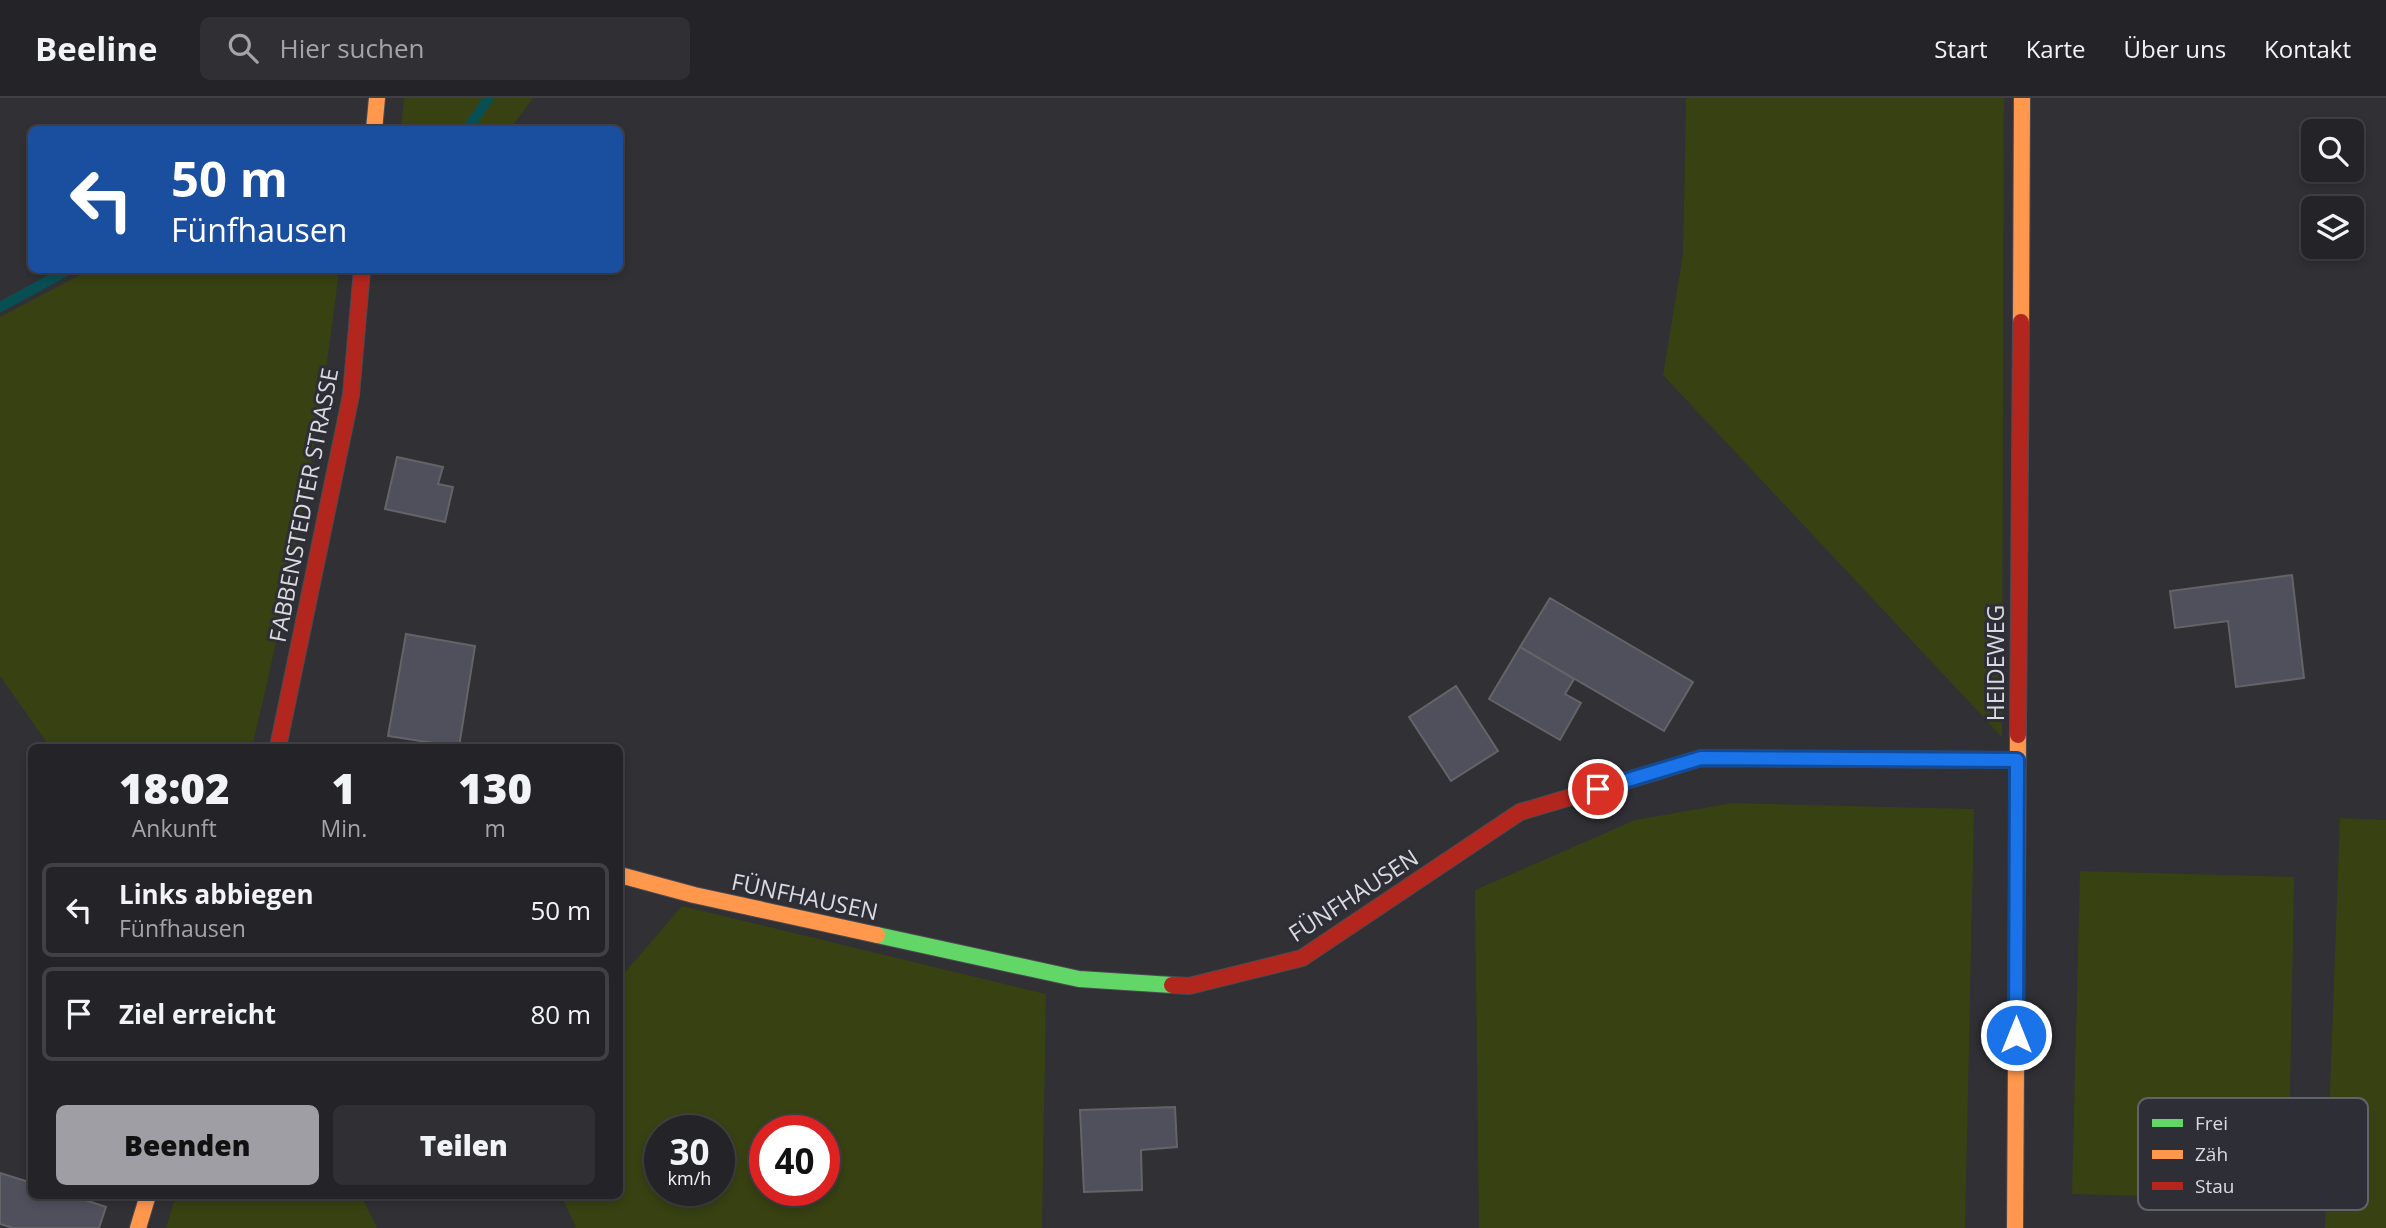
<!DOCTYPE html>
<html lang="de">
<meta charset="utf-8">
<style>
:root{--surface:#242428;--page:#303034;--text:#f1f3f6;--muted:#a3a4a8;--line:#414145;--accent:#9e9ea4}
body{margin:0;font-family:"Open Sans",sans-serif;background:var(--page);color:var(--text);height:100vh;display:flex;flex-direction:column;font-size:26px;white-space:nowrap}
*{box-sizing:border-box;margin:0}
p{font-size:23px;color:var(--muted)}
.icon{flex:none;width:38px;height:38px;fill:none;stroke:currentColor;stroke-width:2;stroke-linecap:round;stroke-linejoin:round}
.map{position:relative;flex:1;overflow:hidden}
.sheet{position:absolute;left:28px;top:646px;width:595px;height:455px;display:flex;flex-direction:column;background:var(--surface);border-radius:10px;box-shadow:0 4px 10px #0003,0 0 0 2px var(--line)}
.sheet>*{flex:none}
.hud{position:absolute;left:28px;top:28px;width:595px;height:147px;border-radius:10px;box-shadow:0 4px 10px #0003,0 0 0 2px var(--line);background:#1a4fa0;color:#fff;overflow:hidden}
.controls{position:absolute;left:2301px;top:21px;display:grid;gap:14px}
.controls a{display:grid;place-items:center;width:63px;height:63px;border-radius:10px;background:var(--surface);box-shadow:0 4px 10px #0003,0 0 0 2px var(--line);font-size:35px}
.speed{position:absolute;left:644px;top:1017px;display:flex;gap:14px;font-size:35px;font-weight:700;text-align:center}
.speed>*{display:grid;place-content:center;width:91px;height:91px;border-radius:50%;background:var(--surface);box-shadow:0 4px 10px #0003,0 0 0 2px var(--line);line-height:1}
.speed small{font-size:18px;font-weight:400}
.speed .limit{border:10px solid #d22;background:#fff;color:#111}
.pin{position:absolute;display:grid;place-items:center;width:60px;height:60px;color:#fff;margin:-30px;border:4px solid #fff;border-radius:50%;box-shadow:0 2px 7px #0007}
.me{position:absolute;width:77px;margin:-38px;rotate:0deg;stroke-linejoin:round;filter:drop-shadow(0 0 5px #0008)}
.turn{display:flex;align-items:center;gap:24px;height:147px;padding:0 28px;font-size:32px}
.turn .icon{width:91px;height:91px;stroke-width:2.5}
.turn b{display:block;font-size:49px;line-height:60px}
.eta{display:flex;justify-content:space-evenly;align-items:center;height:119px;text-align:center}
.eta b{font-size:42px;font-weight:800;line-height:49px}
.action{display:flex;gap:14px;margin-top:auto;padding:14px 28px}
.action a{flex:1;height:80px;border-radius:10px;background:var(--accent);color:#111;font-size:28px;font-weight:800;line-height:80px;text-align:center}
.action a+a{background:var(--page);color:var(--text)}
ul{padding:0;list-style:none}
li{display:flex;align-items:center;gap:21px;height:94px;margin:0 14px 10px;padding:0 14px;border:4px solid var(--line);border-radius:10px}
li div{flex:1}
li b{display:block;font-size:26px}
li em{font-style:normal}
header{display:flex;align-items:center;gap:42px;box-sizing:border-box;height:98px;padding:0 35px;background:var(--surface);border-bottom:2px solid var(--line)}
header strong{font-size:33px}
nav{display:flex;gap:38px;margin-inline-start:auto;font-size:24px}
.search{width:490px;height:63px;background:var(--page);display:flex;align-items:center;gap:18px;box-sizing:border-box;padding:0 24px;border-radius:10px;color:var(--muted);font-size:26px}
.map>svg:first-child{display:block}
.green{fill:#374112;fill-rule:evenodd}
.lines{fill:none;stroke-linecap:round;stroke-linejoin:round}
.stream{stroke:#084f54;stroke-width:10}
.building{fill:#50505d;stroke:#646468;stroke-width:2}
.fast-casing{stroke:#4b4b50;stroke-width:18}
.slow-casing{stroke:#4b4b50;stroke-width:18}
.jam-casing{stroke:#4b4b50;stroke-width:18}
.fast{stroke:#63d668;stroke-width:16}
.slow{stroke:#ff974d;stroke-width:16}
.jam{stroke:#b3261e;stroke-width:16}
.route-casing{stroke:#114b97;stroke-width:18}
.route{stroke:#1a73e8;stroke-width:12}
.labels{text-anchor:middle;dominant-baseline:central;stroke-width:6;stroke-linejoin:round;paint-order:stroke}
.street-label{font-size:23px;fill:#dadae0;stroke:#2e2e37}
.key{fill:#2e2e37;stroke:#62626a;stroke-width:2}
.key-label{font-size:19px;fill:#dadae0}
</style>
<header>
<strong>Beeline</strong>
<div class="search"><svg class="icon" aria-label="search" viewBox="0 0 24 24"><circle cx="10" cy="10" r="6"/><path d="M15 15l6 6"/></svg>Hier suchen</div>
<nav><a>Start</a><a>Karte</a><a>Über uns</a><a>Kontakt</a></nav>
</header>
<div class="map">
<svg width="2386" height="1130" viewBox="0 0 2386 1130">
<rect width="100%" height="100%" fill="#303035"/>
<g class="green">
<polygon points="404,0 533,0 510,31 401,31"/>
<polygon points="1686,0 2004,0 2002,639 1663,277 1683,156"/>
<path d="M89 172H339C320 332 290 492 252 649H50L0 578V219Z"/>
<polygon points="1732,705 1974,711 1965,1130 1479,1130 1475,792 1635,722"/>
<polygon points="2340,720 2386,722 2386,1130 2325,1130"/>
<polygon points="2080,773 2294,779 2288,1102 2072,1096"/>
<path d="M682 808 1046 896 1042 1130H576L561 1097H620V880ZM660 1032H719V1092H660ZM765 1032H824V1092H765Z"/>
<polygon points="176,1097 361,1097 377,1130 166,1130"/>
</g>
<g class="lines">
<g class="stream">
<polyline points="466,32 489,0"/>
<polyline points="0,209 68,172"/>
</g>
</g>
<g class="building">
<polygon points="397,359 443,369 438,386 453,389 445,424 385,411"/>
<polygon points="2292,477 2304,580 2236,589 2228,523 2175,530 2170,493"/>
<polygon points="1550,500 1693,584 1664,633 1520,549"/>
<polygon points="406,536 475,548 459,649 388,638"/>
<polygon points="1520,549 1574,581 1565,596 1581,605 1560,642 1489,601"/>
<polygon points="1456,588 1498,653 1451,683 1409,619"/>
<polygon points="1175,1009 1177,1049 1141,1052 1142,1092 1084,1094 1080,1012"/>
<polygon points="0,1075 32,1085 32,1097 70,1097 106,1109 99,1130 13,1130 0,1126"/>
</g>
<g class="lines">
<g class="fast-casing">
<polyline id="fast" points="877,837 1079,881 1172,887"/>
</g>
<g class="slow-casing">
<g id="slow">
<polyline points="374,32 377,0"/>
<polyline points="2021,224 2022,0"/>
<polyline points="1662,672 1701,660 2017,662"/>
<polyline points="620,777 694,797 877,837"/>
<polyline points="138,1130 148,1097"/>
<polyline points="2015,1130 2018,637"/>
</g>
</g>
<g class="jam-casing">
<g id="jam">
<polyline points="2018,637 2021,224"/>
<polyline points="278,649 351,297 362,172"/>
<polyline points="1172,887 1189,888 1302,860 1520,714 1662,672"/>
</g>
</g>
<use href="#fast" class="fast"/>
<use href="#slow" class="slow"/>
<use href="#jam" class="jam"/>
</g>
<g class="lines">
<g class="route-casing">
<polyline id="route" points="1598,691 1701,660 2017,662 2016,937"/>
</g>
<use href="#route" class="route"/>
</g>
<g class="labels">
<g class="street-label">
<text transform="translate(303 407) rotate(-79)">FABBENSTEDTER STRASSE</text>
<text transform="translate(1995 565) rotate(-90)">HEIDEWEG</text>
<text transform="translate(1353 797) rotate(-33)">FÜNFHAUSEN</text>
<text transform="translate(805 798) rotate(12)">FÜNFHAUSEN</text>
</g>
</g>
<rect x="2138" y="1000" width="230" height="112" rx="10" class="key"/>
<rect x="2152" y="1021" width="31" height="8" fill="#63d668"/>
<rect x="2152" y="1052" width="31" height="9" fill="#ff974d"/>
<rect x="2152" y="1084" width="31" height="8" fill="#b3261e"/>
<g class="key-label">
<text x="2195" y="1032">Frei</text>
<text x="2195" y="1063">Zäh</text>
<text x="2195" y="1095">Stau</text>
</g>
</svg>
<div class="controls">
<a><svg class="icon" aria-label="search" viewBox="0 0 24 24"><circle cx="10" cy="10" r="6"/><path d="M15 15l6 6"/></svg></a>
<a><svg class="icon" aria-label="layers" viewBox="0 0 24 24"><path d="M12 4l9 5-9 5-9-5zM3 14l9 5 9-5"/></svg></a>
</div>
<div class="speed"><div>30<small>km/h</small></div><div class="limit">40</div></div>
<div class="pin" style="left:1598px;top:691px;background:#d93025"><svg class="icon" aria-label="arrive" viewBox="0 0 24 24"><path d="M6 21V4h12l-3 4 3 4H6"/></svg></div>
<svg class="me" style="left:2016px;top:937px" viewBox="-20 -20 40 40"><circle r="17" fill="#1a73e8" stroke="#fff" stroke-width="3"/><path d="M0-11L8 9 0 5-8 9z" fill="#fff"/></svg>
<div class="hud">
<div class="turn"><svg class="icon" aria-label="left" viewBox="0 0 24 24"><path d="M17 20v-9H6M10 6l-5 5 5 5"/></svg><div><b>50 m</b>Fünfhausen</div></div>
</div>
<section class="sheet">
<div class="eta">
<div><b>18:02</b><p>Ankunft</p></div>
<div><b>1</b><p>Min.</p></div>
<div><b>130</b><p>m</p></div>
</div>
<ul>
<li><svg class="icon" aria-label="left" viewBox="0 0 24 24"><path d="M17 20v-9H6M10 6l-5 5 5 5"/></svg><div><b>Links abbiegen</b><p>Fünfhausen</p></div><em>50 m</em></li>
<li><svg class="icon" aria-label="arrive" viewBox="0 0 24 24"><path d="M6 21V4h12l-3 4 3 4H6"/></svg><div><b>Ziel erreicht</b></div><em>80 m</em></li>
</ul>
<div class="action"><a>Beenden</a><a>Teilen</a></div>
</section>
</div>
